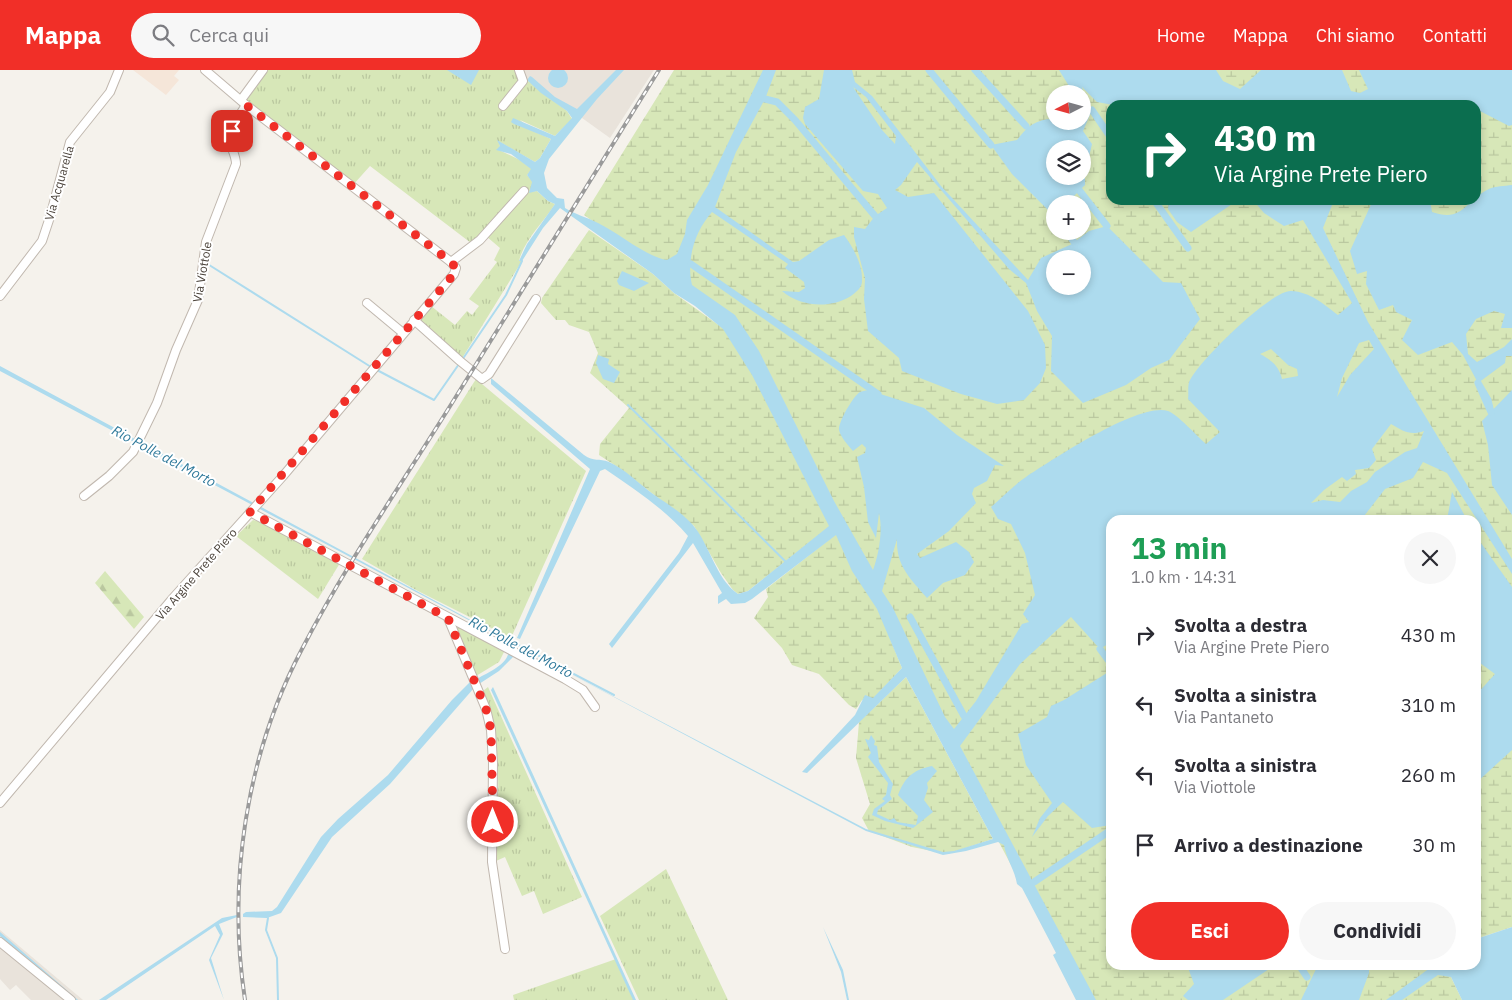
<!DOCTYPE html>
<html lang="it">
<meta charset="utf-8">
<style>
:root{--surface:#fff;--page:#f7f7f7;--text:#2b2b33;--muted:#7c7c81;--accent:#f12f28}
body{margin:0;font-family:"IBM Plex Sans",sans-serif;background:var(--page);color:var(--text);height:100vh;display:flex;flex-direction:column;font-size:19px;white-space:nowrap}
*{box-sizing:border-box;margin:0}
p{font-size:16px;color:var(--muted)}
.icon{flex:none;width:28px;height:28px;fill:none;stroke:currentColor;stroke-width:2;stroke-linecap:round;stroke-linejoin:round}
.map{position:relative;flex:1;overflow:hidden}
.panel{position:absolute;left:1106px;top:445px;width:375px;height:455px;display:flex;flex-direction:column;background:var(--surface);border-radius:15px;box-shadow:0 2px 8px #0003}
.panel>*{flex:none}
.hud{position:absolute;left:1106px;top:30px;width:375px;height:105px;border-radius:15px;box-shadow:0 2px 8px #0003;background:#0b6e4f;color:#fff;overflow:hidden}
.needle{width:32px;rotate:264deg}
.tools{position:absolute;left:1046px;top:15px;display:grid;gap:10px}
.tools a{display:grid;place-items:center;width:45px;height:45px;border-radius:50%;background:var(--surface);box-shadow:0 2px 8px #0003;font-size:25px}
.pin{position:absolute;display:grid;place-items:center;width:42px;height:42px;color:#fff;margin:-21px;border-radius:10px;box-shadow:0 2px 8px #0006}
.me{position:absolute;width:55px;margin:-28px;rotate:0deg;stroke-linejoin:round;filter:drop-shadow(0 0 4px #0008)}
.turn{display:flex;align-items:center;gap:18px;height:105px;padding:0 25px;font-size:22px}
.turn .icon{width:65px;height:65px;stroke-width:2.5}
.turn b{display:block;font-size:35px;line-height:42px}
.round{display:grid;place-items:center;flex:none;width:52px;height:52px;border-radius:26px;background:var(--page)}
.headline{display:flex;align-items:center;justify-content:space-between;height:85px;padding:0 25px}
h1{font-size:30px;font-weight:800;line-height:38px;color:#1e9e55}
.button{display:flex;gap:10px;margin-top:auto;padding:10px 25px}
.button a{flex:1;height:58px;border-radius:30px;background:var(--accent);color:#fff;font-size:20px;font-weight:800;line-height:58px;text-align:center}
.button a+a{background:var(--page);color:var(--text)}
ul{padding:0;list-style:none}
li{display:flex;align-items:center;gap:15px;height:70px;padding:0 25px}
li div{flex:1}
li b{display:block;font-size:19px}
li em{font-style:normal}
header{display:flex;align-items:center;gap:30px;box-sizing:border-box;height:70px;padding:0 25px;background:var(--accent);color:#fff}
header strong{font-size:24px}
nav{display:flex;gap:28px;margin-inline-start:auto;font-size:18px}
.search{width:350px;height:45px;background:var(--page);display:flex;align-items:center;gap:12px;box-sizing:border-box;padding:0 18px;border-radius:28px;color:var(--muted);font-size:19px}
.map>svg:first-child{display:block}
.residential{fill:#e9e3db}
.commercial{fill:#f5e6d9}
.grass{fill:url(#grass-tufts)}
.forest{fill:url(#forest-firs)}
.wetland{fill:url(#wetland-marsh);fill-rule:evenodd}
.water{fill:#addbee;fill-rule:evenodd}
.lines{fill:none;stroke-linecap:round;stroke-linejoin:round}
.stream{stroke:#addbee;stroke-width:2}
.canal{stroke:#addbee;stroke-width:7}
.minor-casing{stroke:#c1b8af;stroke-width:10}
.minor{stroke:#fff;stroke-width:8}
.rail-casing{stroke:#9a9a9a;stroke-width:4}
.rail{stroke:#fff;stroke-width:2;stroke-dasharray:5.5;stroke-linecap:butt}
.route{stroke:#f12f28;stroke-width:9;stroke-dasharray:0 16.2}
.labels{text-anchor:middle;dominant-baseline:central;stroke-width:4;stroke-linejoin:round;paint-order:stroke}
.street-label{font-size:12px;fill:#4a423a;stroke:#fff}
.water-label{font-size:14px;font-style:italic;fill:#307a9b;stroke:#fff}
</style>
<header>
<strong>Mappa</strong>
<div class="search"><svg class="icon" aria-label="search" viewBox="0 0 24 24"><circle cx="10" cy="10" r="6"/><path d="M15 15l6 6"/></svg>Cerca qui</div>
<nav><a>Home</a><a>Mappa</a><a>Chi siamo</a><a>Contatti</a></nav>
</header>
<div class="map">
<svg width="1512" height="930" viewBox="0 0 1512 930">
<defs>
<pattern id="grass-tufts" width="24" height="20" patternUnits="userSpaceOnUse" patternTransform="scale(1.25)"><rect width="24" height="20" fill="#d7e7b8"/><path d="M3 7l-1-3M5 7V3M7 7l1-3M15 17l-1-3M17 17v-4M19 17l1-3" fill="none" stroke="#bac79f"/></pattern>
<pattern id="forest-firs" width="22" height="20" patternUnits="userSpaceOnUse" patternTransform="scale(1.25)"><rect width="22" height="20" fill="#d7e7b8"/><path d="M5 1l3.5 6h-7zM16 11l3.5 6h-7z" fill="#bac79f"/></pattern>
<pattern id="wetland-marsh" width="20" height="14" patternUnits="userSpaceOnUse" patternTransform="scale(1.25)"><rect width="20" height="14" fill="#d7e7b8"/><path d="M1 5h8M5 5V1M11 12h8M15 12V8" fill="none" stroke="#bac79f"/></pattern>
</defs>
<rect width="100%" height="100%" fill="#f5f2ec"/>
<g class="residential">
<polygon points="515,0 654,0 610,68"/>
<polygon points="0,860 83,930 31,930 16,915 10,920 0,909"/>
</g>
<polygon class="commercial" points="133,0 179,0 174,6 179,10 166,25"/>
<g class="grass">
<path d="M268 0H514L567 41 572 49 555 66 520 50 531 60 551 69 540 88 535 92 498 71 500 76 499 80 520 90 532 99 527 105 533 112 530 122 537 121 548 131 555 134C544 152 524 170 519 191H522L461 290 418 250 431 236 455 255 467 241 472 245 479 236 469 229 497 192 494 190 500 178 486 166 471 173 370 96 353 115 245 30Z"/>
<polygon points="476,309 586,401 511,568 416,520 362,489"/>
<polygon points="253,450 262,452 340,493 318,529 236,466"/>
<polygon points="454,554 504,582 499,592 476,606"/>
<path d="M488 617 582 827 543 844 534 821 522 826 505 787 496 791C497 736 505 672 483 621Z"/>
<polygon points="666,799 728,930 639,930 600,846"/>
<polygon points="616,889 635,930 514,930 513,925"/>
</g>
<polygon class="forest" points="105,501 144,547 134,559 95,513"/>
<g class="wetland">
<path d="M674 0H1512V857L1476 869V450H1111V895H1453L1451 907 1462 930H1083L889 566 902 598 873 629 862 630 856 639 849 635 819 604 792 595 782 578 754 548 768 527 766 519 835 465 829 457 748 521 738 524 733 520 721 503 694 456 622 400 599 385 600 374 629 338 590 303 598 283 589 262 569 255 565 250H556L541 233 542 228 589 160 653 204 674 223 720 256 708 234 584 145ZM1055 24H1082V51H1055ZM1111 35H1476V130H1111ZM1055 79H1082V106H1055ZM1055 134H1082V161H1055ZM1055 189H1082V216H1055Z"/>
<polygon points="906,607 993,769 947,784 912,777 869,761 862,748 870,734 856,688 859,652"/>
</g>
<g class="water">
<circle cx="558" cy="8" r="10"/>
<polygon points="447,0 479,0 471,15"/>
<path d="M616 0H624L597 29 549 89 544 103 547 118 557 128 564 129 565 138C577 145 586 147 598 153 619 163 646 187 667 190L677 184 685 164 687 150 708 115 763 0H776L765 29 736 82 715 137 793 192 799 191 829 170 844 165C853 177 863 195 862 211 862 218 856 222 851 226 830 239 801 237 782 221L799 222 805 218 804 212 785 198 788 194 712 142C695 161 686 189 692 215L735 245 759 281 834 431 873 500C879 484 883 460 879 443L876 468 868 452 864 417 857 387 865 383 866 378 862 374 853 381C848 375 841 368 839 360 838 353 853 326 860 322 862 321 865 321 868 320L924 338 957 365 1004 396 995 395 987 411 974 418 972 424 976 433 949 461 917 484 920 488 956 472 969 482 974 492 965 505 943 513 927 528C910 508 896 496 897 469L882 521 893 538 945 647 954 659 976 631 1022 554 1029 552 1023 544 1035 525 1025 483 1011 454 998 449 991 437C1003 427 1014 415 1026 407 1052 390 1139 332 1168 341 1177 344 1197 366 1206 374L1220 362 1188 329C1189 324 1187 315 1190 310 1199 291 1271 220 1291 221 1311 222 1323 234 1338 245L1352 233 1303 150 1284 156 1264 143 1253 130H1334L1323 158 1368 252 1512 489V504L1447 403 1423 392 1413 408 1385 419 1361 450H1111V572L1100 579 1071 547 1020 594 960 676 1096 930H1076L1053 885 1056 883 1022 818 1017 814C1015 800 1006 789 1004 775L998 772 966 781 943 785 866 761 0 301V296L565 601 866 759 943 782 954 781 993 769 906 607 807 703 802 702 855 645 865 625 873 628 902 598 877 539 852 501 836 465 752 529 745 533 731 534 726 529 718 534V526L722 523 693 473 612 578 609 574 679 483 688 466C664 438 635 420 605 399L600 401 520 569 517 568 590 399 491 314V308L584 385C594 392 599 388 609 392 625 399 638 413 653 424 667 434 680 441 692 454 710 474 715 508 738 524L748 521 829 456 752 305 723 259 695 236 674 223 653 204 560 138 543 158 522 191H519L527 174 555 134 548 131 537 121 529 123 532 112 527 105 531 99 511 84 496 80 500 76 497 70 535 92 540 88 551 69 514 54 511 52 513 48 555 66 572 48 567 41 541 23 527 10 530 6 532 7 555 27 577 39ZM1369 270 1374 279 1350 305 1337 327 1342 308 1359 273ZM1271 279 1288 295 1297 299 1298 306 1282 309C1279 296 1271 290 1260 284ZM1391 354C1403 361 1410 366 1424 361L1417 378 1405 382 1375 402 1367 412 1351 421 1340 432 1323 430 1311 433 1324 420 1342 407 1347 411 1356 404 1355 400 1369 398 1376 390 1372 379Z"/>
<path d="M824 0H852L855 12 872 26 941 116 1028 210 1041 188 1072 174 1089 161 1107 156 1163 212 1181 213 1200 249 1169 290 1151 298 1126 315 1083 333 1051 301 1052 266 1037 241 1026 213 1009 199 917 92 901 115 895 120 908 127 934 123 1028 241 1045 275 1046 298 1040 313 1024 330 997 334 961 324 902 301 899 288 868 261 864 229 865 208 854 167V157L865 159 875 146 887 138 878 124 863 121 805 54 803 48 805 37 819 29ZM853 17 866 27 896 66 895 74 882 60ZM1055 189H1082V216H1055Z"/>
<path d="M1059 0H1216L1223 11 1240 19 1261 0H1342L1351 21 1360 23 1368 19 1359 0H1512V55L1509 56 1476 39V35H1214L1210 32 1207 35H1113L1097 32 1082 17 1084 25 1092 40 1083 61 1092 74 1085 104V115L1066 134H1055L1053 145 1012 104 991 75 1017 70C1027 56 1038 48 1055 49V51H1082V24H1074ZM1055 79H1082V106H1055Z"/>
<path d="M1512 115V258H1501L1505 244 1494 241 1476 249 1466 264 1468 284 1477 292 1504 277 1512 269V286H1506L1505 293 1478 313 1463 285 1452 272 1418 285 1402 270 1412 250 1396 242 1393 235 1379 240 1366 214 1367 201 1357 204 1350 181 1373 130H1430L1432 142C1464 153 1465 130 1489 119 1495 116 1505 116 1512 115Z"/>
<polygon points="1169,130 1238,130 1191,162 1177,152 1168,139"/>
<polygon points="622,201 649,213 634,221 619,215 617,211"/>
<polygon points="598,285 609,289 608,294 620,302 614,313 603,309 596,293"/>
<polygon points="1512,320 1512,445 1492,415 1488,375 1482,351"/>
<polygon points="1452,422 1467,450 1447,450"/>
<polygon points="1476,466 1512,517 1512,680 1476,713 1476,625 1495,604 1476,590"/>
<path d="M509 580 513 583V587L499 601 479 614 477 609C488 602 508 595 509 580Z"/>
<polygon points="1110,601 1111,755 1092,758 1063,732 1048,746 1032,767 1040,748 1052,733 1026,695 1018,664 1047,647 1051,636 1064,630"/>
<polygon points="471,611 474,618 390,714 332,767 281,843 267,848 243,847 243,844 246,842 272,841 277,837 321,767 338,749 388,705 452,630"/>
<polygon points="493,617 636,930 633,930 491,620"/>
<path d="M871 665 875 671 874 675 877 676 879 692 893 714 890 725 892 729 878 740 877 744 890 750 894 748 897 752 916 755 918 746 898 725C905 707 913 700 932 696L937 701 927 713 928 718 924 730 933 742 913 758 885 751 872 745 874 739 885 731 882 729 886 725 888 713 868 687 871 683 865 669 869 670Z"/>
<polygon points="237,845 237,847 219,854 223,864 211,888 224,930 209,890 220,865 215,856 106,930 99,930 222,848"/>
<polygon points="823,857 843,900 849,930 847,930 841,902"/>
<polygon points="1512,857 1512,930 1462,930 1451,907 1438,905 1402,930 1386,930 1434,895 1476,895 1476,869"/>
<polygon points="0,862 78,930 74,930 0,866"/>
<polygon points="1187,895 1275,895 1223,930 1188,930 1183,926 1194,914"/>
<polygon points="1318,895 1369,895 1369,903 1359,930 1301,930"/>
</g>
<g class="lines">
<g class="stream">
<polyline points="206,193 371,297"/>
<polyline points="462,290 506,225 522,191"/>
<polyline points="375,299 434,330 459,294"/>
<polyline points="628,335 786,492"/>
<polyline points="507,569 614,625"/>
<polyline points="268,848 266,860 277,888 278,930"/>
</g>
<g class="canal">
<polyline points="929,0 991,75"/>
<polyline points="975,0 1026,56"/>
<polyline points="765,29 777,32 795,50 875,146"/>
<polyline points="1092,40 1111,68"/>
<polyline points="1079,120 1107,156"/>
<polyline points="1154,130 1188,178"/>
<polyline points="1053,145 1055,147"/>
<polyline points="1066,161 1074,172"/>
<polyline points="691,194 878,324"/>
<polygon points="1478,313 1488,330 1491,342"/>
<polyline points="910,547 964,646"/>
<polyline points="1100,579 1111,594"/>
<polyline points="1034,812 1111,760"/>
<polyline points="1299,895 1307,907"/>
</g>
<g class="minor-casing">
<g id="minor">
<polyline points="205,0 246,35 451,192"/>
<polyline points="241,30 263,0"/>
<polyline points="503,36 523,11 519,0"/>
<polyline points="0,226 42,171 50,147 70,72 110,22 119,0"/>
<polyline points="367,233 403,263"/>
<polyline points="414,250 460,291 482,309 489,304 536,229"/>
<path d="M84 426 109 406 133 382 157 333 176 280 198 230 206 172 236 94C236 85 231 79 230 71 229 59 240 45 246 35"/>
<polyline points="250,442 565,609 583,620 595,637"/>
<polyline points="448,548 486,639 491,660 493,693 492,792 505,879"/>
<polyline points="0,733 173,528 283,406 454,204 456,198 451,192 480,170 524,121"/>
<polyline points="0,872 71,930"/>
</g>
</g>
<use href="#minor" class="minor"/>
<g class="rail-casing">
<path id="rail" d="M245 930C227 812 246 685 302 579 346 494 401 415 452 333 521 222 590 111 659 0"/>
</g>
<use href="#rail" class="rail"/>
</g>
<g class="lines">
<polyline class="route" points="232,61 246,35 451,192 456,198 454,204 250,442 448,548 486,639 491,660 493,752"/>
</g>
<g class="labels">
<g class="street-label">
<text transform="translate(59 113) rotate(-74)">Via Acquarella</text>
<text transform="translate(202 202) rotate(-80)">Via Viottole</text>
<text transform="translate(196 504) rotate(-49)">Via Argine Prete Piero</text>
</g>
<g class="water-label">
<text transform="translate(164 386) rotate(28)">Rio Polle del Morto</text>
<text transform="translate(521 577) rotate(28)">Rio Polle del Morto</text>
</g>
</g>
</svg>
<div class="tools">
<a><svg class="needle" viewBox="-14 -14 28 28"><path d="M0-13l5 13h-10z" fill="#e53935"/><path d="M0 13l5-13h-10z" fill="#7c7c81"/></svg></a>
<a><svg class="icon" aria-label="layers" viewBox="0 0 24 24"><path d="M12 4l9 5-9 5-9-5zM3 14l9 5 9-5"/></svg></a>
<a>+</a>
<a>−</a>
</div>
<div class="pin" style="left:232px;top:61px;background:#d93025"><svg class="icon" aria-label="arrive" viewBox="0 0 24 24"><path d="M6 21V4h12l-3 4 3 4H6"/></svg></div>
<svg class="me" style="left:493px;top:752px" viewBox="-20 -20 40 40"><circle r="17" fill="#f12f28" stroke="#fff" stroke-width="3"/><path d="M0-11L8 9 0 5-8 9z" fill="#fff"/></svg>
<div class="hud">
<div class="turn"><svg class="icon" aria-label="right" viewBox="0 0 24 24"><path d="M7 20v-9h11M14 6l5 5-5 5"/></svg><div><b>430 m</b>Via Argine Prete Piero</div></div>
</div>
<section class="panel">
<div class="headline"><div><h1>13 min</h1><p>1.0 km · 14:31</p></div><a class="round"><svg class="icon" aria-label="close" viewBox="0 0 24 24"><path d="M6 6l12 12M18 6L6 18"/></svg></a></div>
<ul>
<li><svg class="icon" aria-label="right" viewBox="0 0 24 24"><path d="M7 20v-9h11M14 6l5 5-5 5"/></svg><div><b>Svolta a destra</b><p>Via Argine Prete Piero</p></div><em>430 m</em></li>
<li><svg class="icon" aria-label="left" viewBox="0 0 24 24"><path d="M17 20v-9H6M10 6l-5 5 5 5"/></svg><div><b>Svolta a sinistra</b><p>Via Pantaneto</p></div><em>310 m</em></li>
<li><svg class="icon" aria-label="left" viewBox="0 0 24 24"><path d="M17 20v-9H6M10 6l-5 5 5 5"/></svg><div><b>Svolta a sinistra</b><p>Via Viottole</p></div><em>260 m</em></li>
<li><svg class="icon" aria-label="arrive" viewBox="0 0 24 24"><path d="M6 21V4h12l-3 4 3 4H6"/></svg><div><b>Arrivo a destinazione</b></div><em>30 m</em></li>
</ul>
<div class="button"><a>Esci</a><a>Condividi</a></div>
</section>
</div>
